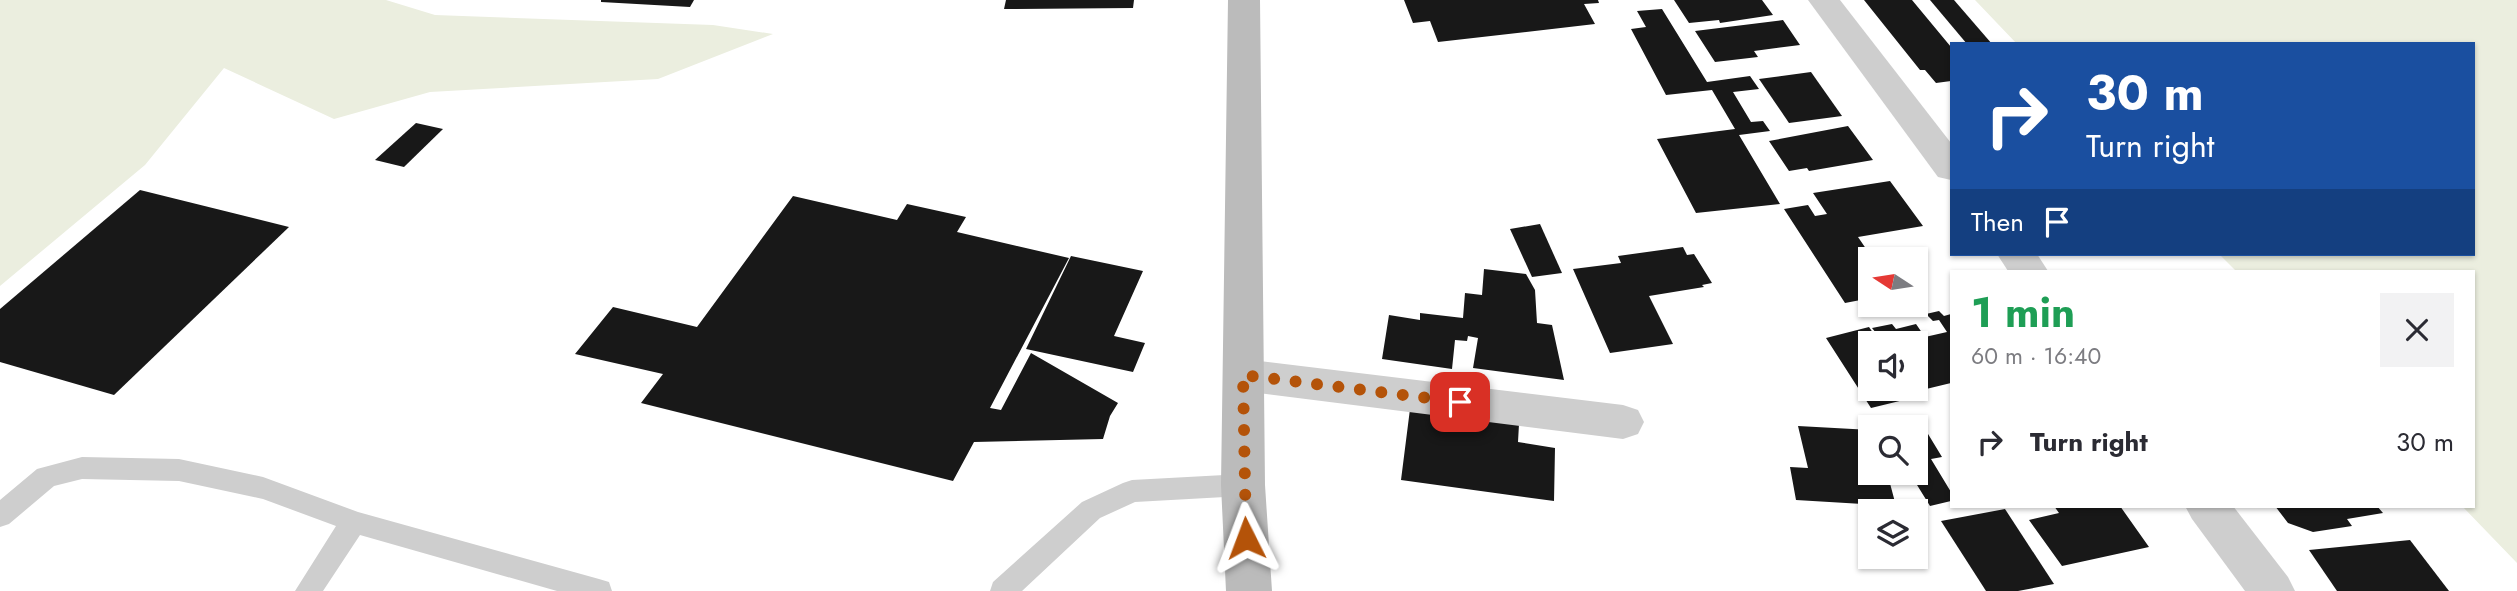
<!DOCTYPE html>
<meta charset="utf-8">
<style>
:root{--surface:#fff;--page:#f2f2f3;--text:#2b2b33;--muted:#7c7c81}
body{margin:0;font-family:Jost,sans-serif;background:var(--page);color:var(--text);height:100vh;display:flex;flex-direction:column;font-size:26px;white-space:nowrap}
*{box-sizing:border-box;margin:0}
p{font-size:23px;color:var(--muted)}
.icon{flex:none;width:38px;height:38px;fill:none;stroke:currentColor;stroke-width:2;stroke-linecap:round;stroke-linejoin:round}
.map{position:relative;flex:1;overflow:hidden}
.side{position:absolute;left:1950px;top:270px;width:525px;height:238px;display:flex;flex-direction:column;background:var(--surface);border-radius:0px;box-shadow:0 2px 5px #0004}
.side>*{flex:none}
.top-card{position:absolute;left:1950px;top:42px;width:525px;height:214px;border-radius:0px;box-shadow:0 2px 5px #0004;background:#1a4fa0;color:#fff;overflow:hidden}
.needle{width:46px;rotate:282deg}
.buttons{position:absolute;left:1858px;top:247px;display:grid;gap:14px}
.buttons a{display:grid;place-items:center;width:70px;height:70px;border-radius:0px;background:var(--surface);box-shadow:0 2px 5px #0004;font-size:35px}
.pin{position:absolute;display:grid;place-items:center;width:60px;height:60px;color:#fff;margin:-30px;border-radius:14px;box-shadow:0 4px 10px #0006}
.me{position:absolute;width:77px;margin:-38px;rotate:357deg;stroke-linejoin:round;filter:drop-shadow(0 0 5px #0008)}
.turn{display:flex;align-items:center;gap:24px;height:147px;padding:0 21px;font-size:32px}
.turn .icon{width:91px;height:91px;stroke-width:2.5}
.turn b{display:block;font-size:49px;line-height:60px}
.then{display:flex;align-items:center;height:66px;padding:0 21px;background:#0003;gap:14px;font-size:26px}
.round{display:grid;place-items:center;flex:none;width:74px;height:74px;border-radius:0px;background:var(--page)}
.headline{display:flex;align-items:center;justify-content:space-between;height:119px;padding:0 21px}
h1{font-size:42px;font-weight:700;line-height:52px;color:#1e9e55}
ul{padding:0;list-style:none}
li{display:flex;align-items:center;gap:21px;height:105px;padding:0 21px}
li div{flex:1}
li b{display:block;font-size:26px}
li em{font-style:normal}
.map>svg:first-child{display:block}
.green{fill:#ebeedf}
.building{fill:#181818}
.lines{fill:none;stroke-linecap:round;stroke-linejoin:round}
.lane{fill:#cecece;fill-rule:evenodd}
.street{fill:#cecece;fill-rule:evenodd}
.secondary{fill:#bbb;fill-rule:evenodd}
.route{stroke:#b45309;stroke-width:12;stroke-dasharray:0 21.6}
</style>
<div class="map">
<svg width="2517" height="591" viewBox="0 0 2517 591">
<rect width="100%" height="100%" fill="#fff"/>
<g class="green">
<polygon points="0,0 386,0 435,15 713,25 773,34 658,79 430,92 334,119 224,68 145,165 0,286"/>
<polygon points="1975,0 2517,0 2517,563 2462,506 2473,506 2473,271 2236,271 2219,254 2473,254 2473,44 2017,44"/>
</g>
<g class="building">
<polygon points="601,0 694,0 690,7 601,2"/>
<polygon points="1006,0 1134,0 1133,8 1004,9"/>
<polygon points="1404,0 1598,0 1599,3 1584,4 1595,24 1438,42 1430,21 1413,23"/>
<polygon points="1674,0 1762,0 1773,15 1720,23 1719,20 1689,23"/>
<polygon points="1864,0 1912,0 1951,47 1951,81 1936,83 1925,70 1920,70"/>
<polygon points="1930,0 1954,0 1992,44 1967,44"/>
<polygon points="1662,9 1707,82 1750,76 1759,89 1733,92 1751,122 1763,121 1770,131 1739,135 1780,204 1696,213 1657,139 1735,129 1712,90 1666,95 1631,29 1646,27 1637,11"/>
<polygon points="1783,20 1800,45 1754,51 1758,57 1715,62 1695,31"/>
<polygon points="1811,72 1842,116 1789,123 1759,79"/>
<polygon points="416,123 443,129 404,167 375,160"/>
<polygon points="1848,126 1873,160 1809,171 1807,168 1789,171 1769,141"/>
<polygon points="1890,181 1923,226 1858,237 1873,259 1871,298 1845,303 1784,209 1808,205 1815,216 1827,214 1813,193"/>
<polygon points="140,190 289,227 114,395 0,362 0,309"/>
<polygon points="793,196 897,220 907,204 966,217 957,232 1069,258 990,408 1001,410 1031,353 1118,403 1110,416 1103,439 974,442 953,481 641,403 663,374 575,354 613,307 697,327"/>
<polygon points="1540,224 1562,273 1532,277 1510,229"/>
<polygon points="1683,247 1687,255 1694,254 1712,283 1702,285 1704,287 1649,296 1673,344 1610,353 1573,269 1621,263 1618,256"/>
<polygon points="1071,256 1143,271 1114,336 1145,343 1133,372 1026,349"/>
<polygon points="1484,269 1526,274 1535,290 1537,323 1552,325 1564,380 1473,368 1478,338 1468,336 1467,341 1455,340 1452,369 1382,359 1389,315 1420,320 1420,313 1463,318 1465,293 1482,295"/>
<polygon points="1939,311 1944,316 1951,314 1951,383 1922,390 1916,382 1916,343 1884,343 1872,328 1892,324 1896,329 1916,324 1925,337 1947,332 1939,320 1933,321 1926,314"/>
<polygon points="1869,327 1880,343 1871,343 1871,388 1914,388 1920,396 1871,408 1826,338"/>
<polygon points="1410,409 1519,424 1518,442 1555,448 1554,501 1401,480"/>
<polygon points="1798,426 1871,430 1871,472 1887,472 1896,506 1796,500 1790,467 1808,468"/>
<polygon points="1925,429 1942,457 1931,459 1951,492 1951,501 1930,506 1909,472 1916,472 1916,431"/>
<polygon points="2054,506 2120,506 2149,547 2062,566 2029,520 2059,513"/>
<polygon points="2275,506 2377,506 2383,513 2347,519 2352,526 2313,532 2288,523"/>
<polygon points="2005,509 2054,584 2018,591 1986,591 1941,521"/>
<polygon points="2410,540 2449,591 2337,591 2309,550"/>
</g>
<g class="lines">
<g class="lane">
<polygon points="82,457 179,459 263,477 358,512 599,579 609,582 612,591 557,591 360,535 323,591 295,591 336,526 263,499 179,481 82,479 54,486 9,524 0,527 0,500 37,469"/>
<polygon points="1243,474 1252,477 1256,485 1252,493 1243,496 1135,502 1100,518 1022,591 990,591 993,582 1082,502 1123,483 1132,480"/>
</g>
<g class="street">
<polygon points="1808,0 1840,0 1951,143 1951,180 1938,177"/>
<polygon points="1997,254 2037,254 2048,271 2008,271"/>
<polygon points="1243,359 1623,405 1638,410 1644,422 1638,434 1623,439 1243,391 1229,386 1223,375 1229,364"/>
<polygon points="2185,506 2233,506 2288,577 2295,591 2245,591 2192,519"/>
</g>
<polygon class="secondary" points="1228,0 1260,0 1265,485 1272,591 1226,591 1221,485"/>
</g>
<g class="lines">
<polyline class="route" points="1246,538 1243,375 1460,402"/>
</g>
</svg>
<div class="buttons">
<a><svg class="needle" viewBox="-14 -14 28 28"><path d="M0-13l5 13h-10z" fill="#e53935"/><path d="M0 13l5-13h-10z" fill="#7c7c81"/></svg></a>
<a><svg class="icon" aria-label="sound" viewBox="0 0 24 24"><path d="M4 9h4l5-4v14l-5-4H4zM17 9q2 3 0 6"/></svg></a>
<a><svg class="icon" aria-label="search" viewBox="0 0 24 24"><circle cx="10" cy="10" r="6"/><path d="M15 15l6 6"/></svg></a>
<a><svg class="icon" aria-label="layers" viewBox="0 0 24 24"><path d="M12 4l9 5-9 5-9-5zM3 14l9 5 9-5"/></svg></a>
</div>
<div class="pin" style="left:1460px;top:402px;background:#d93025"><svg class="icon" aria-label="arrive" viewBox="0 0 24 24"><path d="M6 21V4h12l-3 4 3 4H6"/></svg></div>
<svg class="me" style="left:1246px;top:538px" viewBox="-20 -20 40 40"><path d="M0-17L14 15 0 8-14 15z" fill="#b45309" stroke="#fff" stroke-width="4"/></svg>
<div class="top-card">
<div class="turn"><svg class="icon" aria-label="right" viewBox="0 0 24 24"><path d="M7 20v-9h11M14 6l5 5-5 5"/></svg><div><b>30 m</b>Turn right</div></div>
<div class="then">Then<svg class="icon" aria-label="arrive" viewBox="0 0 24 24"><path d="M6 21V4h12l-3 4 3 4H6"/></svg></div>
</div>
<section class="side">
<div class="headline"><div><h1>1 min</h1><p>60 m · 16:40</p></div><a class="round"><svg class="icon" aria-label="close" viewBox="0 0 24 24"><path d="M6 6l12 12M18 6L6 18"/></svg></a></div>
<ul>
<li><svg class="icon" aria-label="right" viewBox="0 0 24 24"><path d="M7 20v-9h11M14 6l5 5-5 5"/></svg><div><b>Turn right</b></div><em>30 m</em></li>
</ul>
</section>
</div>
